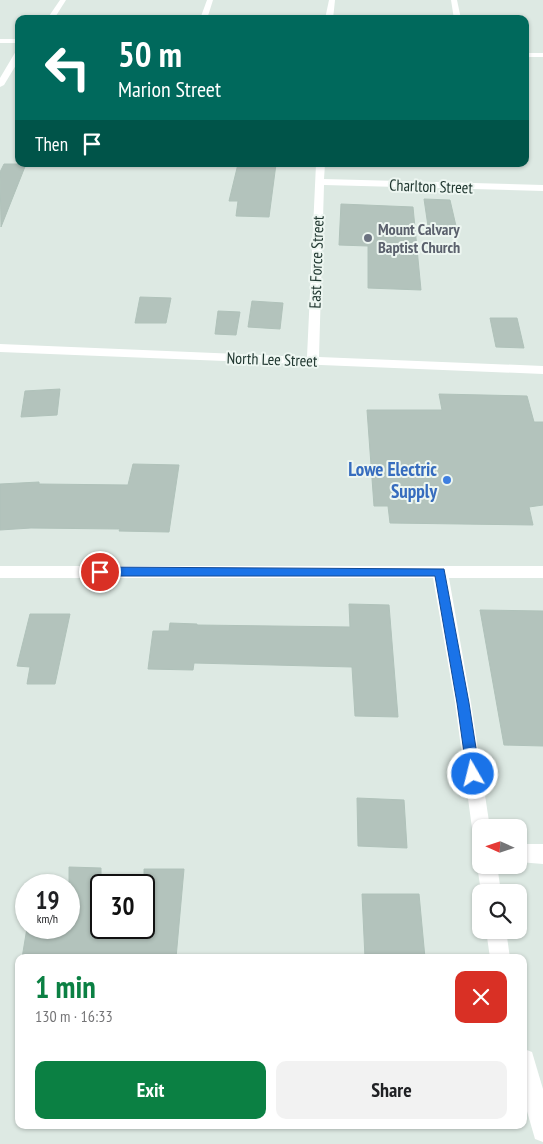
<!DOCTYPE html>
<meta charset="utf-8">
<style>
:root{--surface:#fff;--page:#f2f2f2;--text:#202124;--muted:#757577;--accent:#0b8043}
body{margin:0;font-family:"PT Sans Narrow",sans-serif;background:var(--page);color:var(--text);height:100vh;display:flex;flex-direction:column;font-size:19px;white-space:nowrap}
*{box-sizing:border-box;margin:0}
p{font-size:16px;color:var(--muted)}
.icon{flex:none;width:28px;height:28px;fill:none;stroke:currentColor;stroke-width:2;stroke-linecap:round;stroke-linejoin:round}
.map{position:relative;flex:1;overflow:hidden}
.side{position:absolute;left:15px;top:954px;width:512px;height:175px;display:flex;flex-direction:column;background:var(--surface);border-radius:10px;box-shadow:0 1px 4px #0004}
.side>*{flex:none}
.banner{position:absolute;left:15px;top:15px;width:514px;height:152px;border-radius:10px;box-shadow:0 1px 4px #0004;background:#00695c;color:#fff;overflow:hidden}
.needle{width:32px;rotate:273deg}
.buttons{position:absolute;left:472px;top:819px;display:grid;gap:10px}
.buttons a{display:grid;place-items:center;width:55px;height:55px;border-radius:10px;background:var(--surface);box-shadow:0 1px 4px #0004;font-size:25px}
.speed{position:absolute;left:15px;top:874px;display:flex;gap:10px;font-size:25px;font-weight:700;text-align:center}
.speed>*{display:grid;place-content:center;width:65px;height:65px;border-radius:50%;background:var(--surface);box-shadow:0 1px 4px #0004;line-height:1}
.speed small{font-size:12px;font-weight:400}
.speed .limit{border:2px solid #111;border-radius:8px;background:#fff;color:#111}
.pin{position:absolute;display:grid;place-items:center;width:42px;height:42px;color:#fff;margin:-21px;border:2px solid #fff;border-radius:50%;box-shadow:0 1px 5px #0007}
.me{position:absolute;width:55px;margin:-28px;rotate:352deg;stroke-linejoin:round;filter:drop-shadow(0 0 4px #0008)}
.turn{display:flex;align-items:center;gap:18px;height:105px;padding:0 20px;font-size:22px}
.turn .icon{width:65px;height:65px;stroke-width:2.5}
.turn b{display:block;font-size:35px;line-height:42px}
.then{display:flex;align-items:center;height:48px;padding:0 20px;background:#0003;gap:10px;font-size:19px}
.round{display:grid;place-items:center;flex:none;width:52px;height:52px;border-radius:10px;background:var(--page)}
.headline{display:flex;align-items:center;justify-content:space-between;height:85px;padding:0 20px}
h1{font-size:30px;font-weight:700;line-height:38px;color:var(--accent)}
.primary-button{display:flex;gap:10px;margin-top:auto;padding:10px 20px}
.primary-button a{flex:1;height:58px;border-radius:10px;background:var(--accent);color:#fff;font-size:20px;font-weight:700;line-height:58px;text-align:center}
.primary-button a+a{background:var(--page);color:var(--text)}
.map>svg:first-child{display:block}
.building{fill:#b3c3bc;stroke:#b0c2ba}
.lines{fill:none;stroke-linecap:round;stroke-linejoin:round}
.minor{fill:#fff;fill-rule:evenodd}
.route{fill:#1a73e8;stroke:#114b97}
.worship-dot{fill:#6b7280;stroke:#edf6f1;stroke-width:2}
.shop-dot{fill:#3f7fe0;stroke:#edf6f1;stroke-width:2}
.labels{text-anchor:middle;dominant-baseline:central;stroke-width:4;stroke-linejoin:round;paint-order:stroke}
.far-street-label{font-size:16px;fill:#203730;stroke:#edf6f1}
.far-worship-label{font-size:16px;font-weight:bold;fill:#5b616d;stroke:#edf6f1;text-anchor:start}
.shop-label{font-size:19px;font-weight:bold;fill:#366cbe;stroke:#edf6f1;text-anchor:end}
</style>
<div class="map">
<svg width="543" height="1144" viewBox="0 0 543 1144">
<rect width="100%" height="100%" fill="#dde9e3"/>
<g class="building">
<polygon points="4,164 26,164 1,227 0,172"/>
<polygon points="238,164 276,164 269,217 236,216 238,201 229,201"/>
<polygon points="424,199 450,200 456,226 428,226"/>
<polygon points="341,204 413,207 421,290 368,288 368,246 339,245"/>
<polygon points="140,297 171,298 166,323 135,323"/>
<polygon points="252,301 283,303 280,329 248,327"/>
<polygon points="218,311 240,312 236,335 215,334"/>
<polygon points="490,318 517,318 524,348 496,347"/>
<polygon points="60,389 57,415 21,417 25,391"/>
<polygon points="439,394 527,396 534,422 543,422 543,505 529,507 533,525 390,523 388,506 374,506 367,410 442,410"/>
<polygon points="133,464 179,465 169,532 119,531 120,529 31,528 0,530 0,484 39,482 39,484 128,485"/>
<polygon points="349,604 389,605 398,717 355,716 352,667 194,663 193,670 148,669 153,631 169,631 170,623 197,624 197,625 350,627"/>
<polygon points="480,610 543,611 543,746 504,745"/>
<polygon points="30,614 70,614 55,684 27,684 30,667 17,666"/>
<polygon points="357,798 404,800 407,848 358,846"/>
<polygon points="69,867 101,868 101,928 144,928 144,869 184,869 176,958 22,958 27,928 69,928"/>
<polygon points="362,894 419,894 425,958 365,958"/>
</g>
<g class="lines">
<g class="minor">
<polygon points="60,0 66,0 54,19 47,19"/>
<polygon points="207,0 213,0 207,19 200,19"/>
<polygon points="329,0 335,0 333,19 325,19"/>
<polygon points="451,0 457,0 461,19 454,19"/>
<rect x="0" y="39" width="19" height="4"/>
<polygon points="16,51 19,51 19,60 4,85 0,87 0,78"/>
<rect x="525" y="53" width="18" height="4"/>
<polygon points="316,164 325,164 324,179 543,185 543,191 324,185 319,357 543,366 543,374 0,352 0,344 307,357"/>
<polygon points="0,566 543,566 543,578 449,578 471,703 490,828 481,828 481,837 474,834 472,828 455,703 433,578 0,578"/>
<polygon points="519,844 543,844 543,864 519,862"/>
<polygon points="480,858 481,865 497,865 501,892 481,892 477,865"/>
<polygon points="486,930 506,930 510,958 490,958"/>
<polygon points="524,1049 532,1052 543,1089 543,1142 535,1139 524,1101"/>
</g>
</g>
<polygon class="route" points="100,567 444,569 469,703 480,774 478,779 473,781 469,779 467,774 457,703 435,576 100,576 94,572"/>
<circle class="worship-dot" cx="368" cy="238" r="5"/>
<circle class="shop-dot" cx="447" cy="480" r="5"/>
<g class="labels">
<g class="far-street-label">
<text transform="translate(431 186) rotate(2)">Charlton Street</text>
<text transform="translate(316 262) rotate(-88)">East Force Street</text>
<text transform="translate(272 359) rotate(2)">North Lee Street</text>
</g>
<g class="far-worship-label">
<text x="378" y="229">Mount Calvary<tspan x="378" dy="18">Baptist Church</tspan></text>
</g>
<g class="shop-label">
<text x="437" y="469">Lowe Electric<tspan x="437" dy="22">Supply</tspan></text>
</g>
</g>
</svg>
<div class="buttons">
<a><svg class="needle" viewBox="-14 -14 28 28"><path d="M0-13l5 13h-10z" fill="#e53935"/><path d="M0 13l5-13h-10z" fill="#757577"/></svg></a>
<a><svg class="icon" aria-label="search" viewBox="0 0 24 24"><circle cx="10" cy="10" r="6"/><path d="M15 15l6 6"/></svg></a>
</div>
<div class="speed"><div>19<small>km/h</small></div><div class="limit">30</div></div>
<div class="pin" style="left:100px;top:572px;background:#d93025"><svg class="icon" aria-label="arrive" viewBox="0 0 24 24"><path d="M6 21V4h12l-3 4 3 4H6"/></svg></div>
<svg class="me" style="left:473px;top:774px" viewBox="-20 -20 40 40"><circle r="17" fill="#1a73e8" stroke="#fff" stroke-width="3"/><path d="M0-11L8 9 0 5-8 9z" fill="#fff"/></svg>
<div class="banner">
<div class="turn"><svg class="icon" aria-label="left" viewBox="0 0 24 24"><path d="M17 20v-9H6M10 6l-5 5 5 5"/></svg><div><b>50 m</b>Marion Street</div></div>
<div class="then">Then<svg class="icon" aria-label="arrive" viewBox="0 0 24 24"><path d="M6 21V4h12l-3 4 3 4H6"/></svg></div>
</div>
<section class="side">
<div class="headline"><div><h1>1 min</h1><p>130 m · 16:33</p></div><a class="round" style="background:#d93025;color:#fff"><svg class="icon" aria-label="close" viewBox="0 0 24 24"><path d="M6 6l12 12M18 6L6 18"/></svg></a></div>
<div class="primary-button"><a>Exit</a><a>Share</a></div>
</section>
</div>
